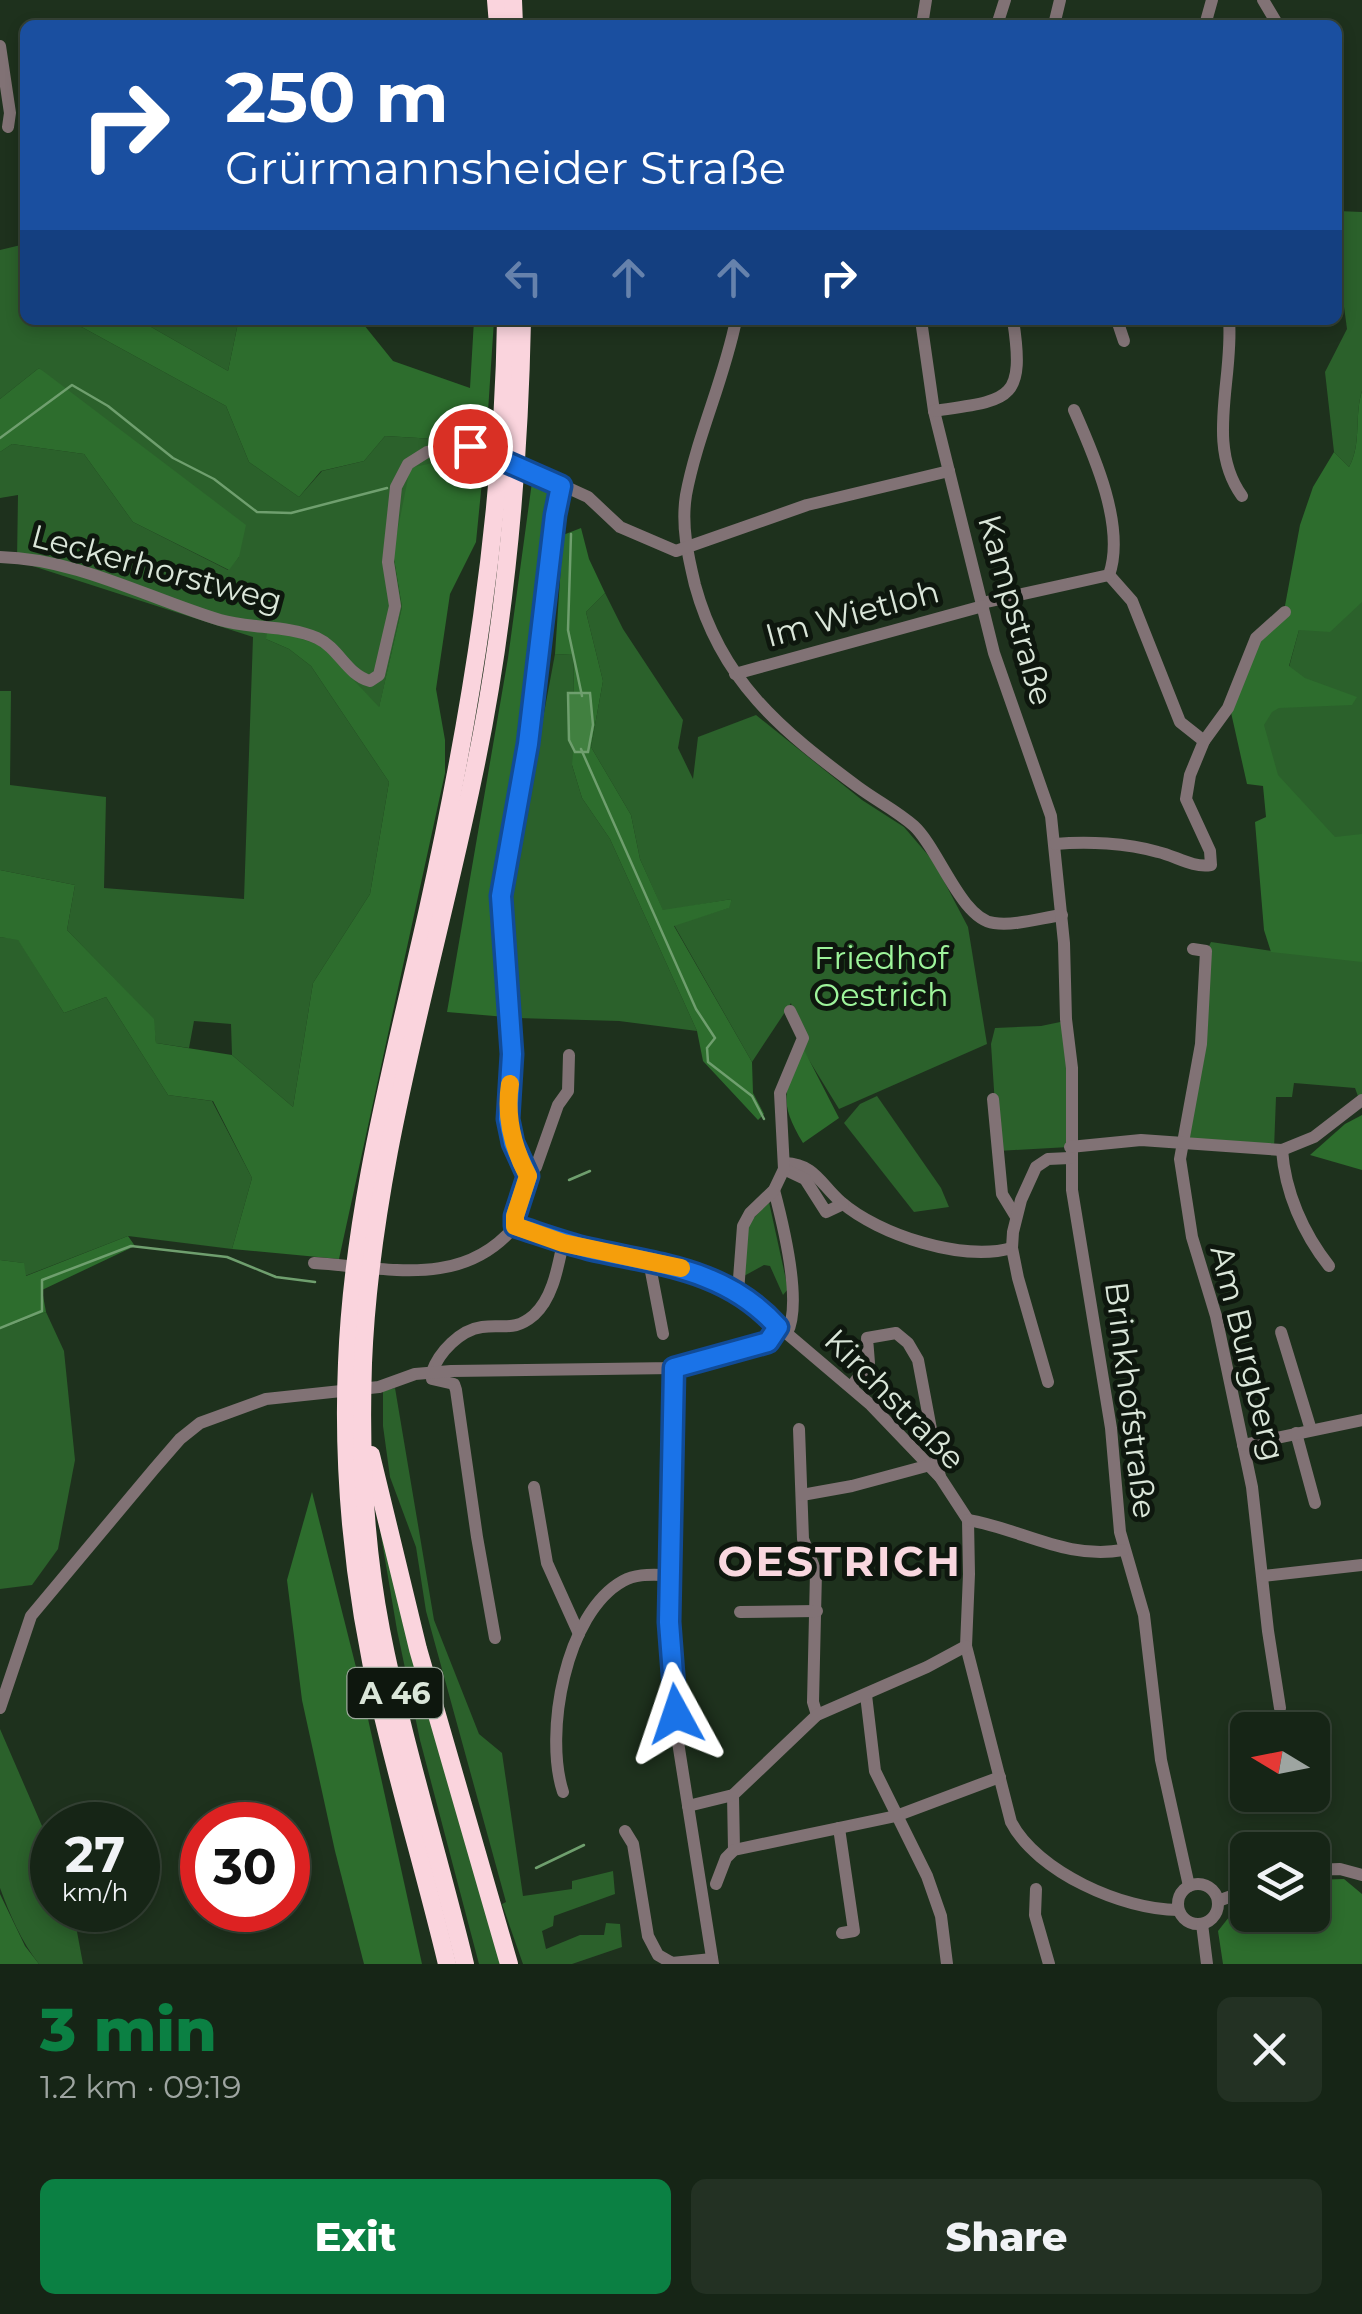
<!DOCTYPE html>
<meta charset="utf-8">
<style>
:root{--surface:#162516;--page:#233123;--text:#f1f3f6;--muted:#9ea5a1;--line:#354235;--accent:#0b8043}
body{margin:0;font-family:Montserrat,sans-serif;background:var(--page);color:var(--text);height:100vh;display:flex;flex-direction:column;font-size:38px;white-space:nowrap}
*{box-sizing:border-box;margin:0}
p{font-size:32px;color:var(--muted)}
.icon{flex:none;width:55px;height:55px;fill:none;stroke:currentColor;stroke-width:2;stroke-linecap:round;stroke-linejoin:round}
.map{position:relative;height:1964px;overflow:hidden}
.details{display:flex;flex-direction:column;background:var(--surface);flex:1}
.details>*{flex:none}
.banner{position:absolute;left:20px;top:20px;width:1322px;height:305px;border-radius:15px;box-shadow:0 5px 15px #0003,0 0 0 2px var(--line);background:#1a4fa0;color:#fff;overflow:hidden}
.needle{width:65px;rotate:280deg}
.fabs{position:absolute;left:1230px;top:1712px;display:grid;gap:20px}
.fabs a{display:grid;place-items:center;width:100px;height:100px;border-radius:15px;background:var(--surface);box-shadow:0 5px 15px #0003,0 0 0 2px var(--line);font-size:50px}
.speed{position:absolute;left:30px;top:1802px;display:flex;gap:20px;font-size:50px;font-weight:700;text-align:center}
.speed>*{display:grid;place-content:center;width:130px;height:130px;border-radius:50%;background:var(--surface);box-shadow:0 5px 15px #0003,0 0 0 2px var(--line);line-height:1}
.speed small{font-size:25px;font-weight:400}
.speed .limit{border:15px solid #d22;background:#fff;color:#111}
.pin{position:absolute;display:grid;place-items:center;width:85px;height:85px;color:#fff;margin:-42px;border:5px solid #fff;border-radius:50%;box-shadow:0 2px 10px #0007}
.me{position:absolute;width:110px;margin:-55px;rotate:355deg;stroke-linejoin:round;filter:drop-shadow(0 0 8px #0008)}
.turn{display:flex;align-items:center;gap:35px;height:210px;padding:0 40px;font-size:45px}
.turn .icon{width:130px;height:130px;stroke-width:2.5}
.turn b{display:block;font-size:70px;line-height:85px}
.lanes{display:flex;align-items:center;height:95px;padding:0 40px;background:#0003;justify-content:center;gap:50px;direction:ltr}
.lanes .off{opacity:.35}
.round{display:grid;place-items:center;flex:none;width:105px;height:105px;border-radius:15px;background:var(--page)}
.summary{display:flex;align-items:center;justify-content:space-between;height:170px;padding:0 40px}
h1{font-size:60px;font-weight:800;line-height:75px;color:var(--accent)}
.primary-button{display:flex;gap:20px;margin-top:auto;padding:20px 40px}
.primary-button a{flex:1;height:115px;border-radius:15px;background:var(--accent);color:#fff;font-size:40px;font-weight:800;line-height:115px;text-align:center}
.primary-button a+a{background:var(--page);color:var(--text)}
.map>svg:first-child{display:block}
.green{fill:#2b612b}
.forest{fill:#2d6d2d}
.water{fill:#418040;stroke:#6f9f6e;stroke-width:2.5}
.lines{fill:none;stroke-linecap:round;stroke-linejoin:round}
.stream{stroke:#6f9f6e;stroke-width:2.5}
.minor{stroke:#817275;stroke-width:12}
.highway{stroke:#fad4dd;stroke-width:18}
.route-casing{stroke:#114b97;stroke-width:25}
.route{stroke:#1a73e8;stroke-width:18}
.slow{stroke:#f59e0b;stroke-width:18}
.labels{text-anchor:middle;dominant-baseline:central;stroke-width:10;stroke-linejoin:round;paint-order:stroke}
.shield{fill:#0e170e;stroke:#9da89c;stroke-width:2.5}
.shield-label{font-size:30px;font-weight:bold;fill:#dae6d9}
.street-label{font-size:32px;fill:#dae6d9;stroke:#0e170e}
.park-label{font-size:32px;fill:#9ef49b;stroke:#0e170e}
.district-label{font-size:42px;font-weight:bold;letter-spacing:2.5px;fill:#f9d7df;stroke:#0e170e}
</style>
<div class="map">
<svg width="1362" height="1964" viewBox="0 0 1362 1964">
<rect width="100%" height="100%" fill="#1e311d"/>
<g class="green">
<path d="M1338 211 1362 212V391C1354 416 1362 444 1349 467L1334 452 1325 372 1347 329 1338 262Z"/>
<polygon points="25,244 25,320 69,320 226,406 249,462 299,497 322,471 364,461 385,436 486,442 484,461 441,461 393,553 402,607 379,708 322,646 266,639 289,649 311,666 389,782 370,894 313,983 293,1107 232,1055 231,1024 194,1021 189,1048 156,1043 153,1019 67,930 75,885 0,870 0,691 11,691 10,785 106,797 104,888 244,899 253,637 17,561 18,495 0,498 0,452 12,444 84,454 133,522 228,570 239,557 39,368 0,399 0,250"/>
<polygon points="139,320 242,320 238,323 228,371"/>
<polygon points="1362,520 1362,1097 1359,1099 1355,1088 1294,1083 1292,1097 1276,1097 1274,1149 1183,1142 1207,950 1211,942 1278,952 1264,784 1235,718 1289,667 1299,630 1287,598 1294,563"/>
<polygon points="605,593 623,629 683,720 678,748 693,779 698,737 756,715 862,800 904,827 934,862 968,927 987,1044 839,1109 804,1052 791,1003 752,1062 674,925 728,908 732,899 663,911 640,859 631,815 591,747 603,681 586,612"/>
<polygon points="555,654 574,655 572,765 582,798 610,839 697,1031 619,1021 517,1018 508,906"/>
<polygon points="0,937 18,939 64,1013 106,997 168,1095 212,1101 252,1178 232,1249 128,1236 25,1276 23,1263 0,1260"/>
<polygon points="1065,1021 1069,1147 998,1151 991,1044 995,1028 1041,1026"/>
<polygon points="877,1096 941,1188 949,1207 914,1212 844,1123 860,1104"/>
<polygon points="769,1202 788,1289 783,1295 770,1266 764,1265 744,1276 747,1225"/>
<polygon points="46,1312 64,1351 75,1460 58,1549 32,1585 0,1589 0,1329"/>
<polygon points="395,1388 434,1620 479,1734 502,1753 523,1896 572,1889 572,1881 613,1871 615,1894 554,1916 553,1926 542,1931 546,1949 580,1935 604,1935 606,1923 620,1924 622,1947 572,1964 523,1964 502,1904 506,1902 426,1611 416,1547 390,1477 383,1426 383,1391"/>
<polygon points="377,1512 501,1964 479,1964 420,1740 397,1630"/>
<path d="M0 1729 52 1849V1910H73L83 1964H39C21 1941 10 1915 0 1888Z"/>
</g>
<g class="forest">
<polygon points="69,320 139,320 228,371 238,323 242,320 360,320 393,361 470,388 474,320 494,320 486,442 385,436 364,461 321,471 299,497 249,462 226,406"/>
<polygon points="39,368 246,525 239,557 229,570 133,522 84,454 12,444 0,452 0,399"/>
<path d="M1362 391V602L1330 632 1299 630 1289 666 1305 678 1357 697 1352 705 1279 708 1272 712 1264 725 1278 775 1335 837 1362 834V962L1271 952 1264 930 1255 822 1266 817 1263 786 1247 784 1230 708 1250 653 1284 611 1300 525 1313 487 1334 452 1349 467C1362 444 1354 416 1362 391Z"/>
<polygon points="441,461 484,461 476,542 450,594 436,689 445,740 445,773 339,1259 232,1249 252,1178 213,1101 168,1095 106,997 64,1013 18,940 0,937 0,870 75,885 67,930 154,1019 156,1043 232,1055 293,1107 313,983 370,894 389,782 311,666 289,649 266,639 267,633 296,637 322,646 379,707 402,607 393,553 410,468"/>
<polygon points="532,482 552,495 532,697 495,912 506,1017 447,1012 508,658"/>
<polygon points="581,528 589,559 605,593 586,612 603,681 591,747 631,815 640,859 663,910 732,899 729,908 674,926 752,1062 753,1093 764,1114 758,1120 703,1061 697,1031 610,839 582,798 572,765 574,655 555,654 563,535"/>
<path d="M803 1048 839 1118 803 1143C778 1101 784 1091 803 1048Z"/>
<polygon points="1362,1115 1362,1170 1310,1155 1345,1124"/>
<polygon points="128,1236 135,1246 42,1290 46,1312 0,1329 0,1260 24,1263 26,1276"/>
<polygon points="312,1492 361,1687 422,1964 364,1964 335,1851 302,1700 287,1580"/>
<polygon points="1344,1879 1362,1894 1362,1964 1223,1964 1218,1931 1233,1912 1247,1905 1248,1915 1312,1915 1313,1880"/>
<polygon points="0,1894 25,1946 39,1964 0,1964"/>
</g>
<polygon class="water" points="568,693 590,693 593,725 588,752 575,752 569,740"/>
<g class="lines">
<g class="stream">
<polyline points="0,438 72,385 108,406 173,458 214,479 257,512 291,513 387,488"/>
<polyline points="571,534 568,630 582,696"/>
<polyline points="581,749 696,1009 715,1038 707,1048 708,1062 752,1096 764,1119"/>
<polyline points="569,1180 590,1171"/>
<polyline points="0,1328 42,1311 42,1280 131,1246 227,1257 276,1277 315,1282"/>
<polyline points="536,1868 584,1845"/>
</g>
<g class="minor">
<polyline points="1263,0 1278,25"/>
<polyline points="598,24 598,25"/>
<polyline points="922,25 926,0"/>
<polyline points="997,25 1005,0"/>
<polyline points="1054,25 1060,0"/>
<polyline points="1205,25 1212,0"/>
<polyline points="0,46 10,113 8,127"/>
<path d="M736 320C724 380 697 436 686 495 681 526 688 556 695 585 721 681 781 730 858 787 877 801 897 811 914 826 939 849 961 919 994 923 1015 926 1041 918 1062 915"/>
<polyline points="921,320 934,411 994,653 1051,816 1064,943 1066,1019 1072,1068 1072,1190 1111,1428 1120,1532 1144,1615 1161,1760 1189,1886"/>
<polyline points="1117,320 1124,341"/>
<path d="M1229 320C1234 378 1205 445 1242 496"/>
<path d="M1074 410C1094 455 1126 527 1109 575"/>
<path d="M934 411C1008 400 1026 403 1013 320"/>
<path d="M0 557C78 559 147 598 220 620 251 629 288 625 317 638 339 648 347 675 370 681L379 675 395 606 388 562 396 487 408 464 427 452 451 446H470L531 471 588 497 620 527 676 551 807 505 949 471"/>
<polyline points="1109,575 1132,601 1180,722 1204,741"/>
<polyline points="982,603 1109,575"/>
<polyline points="735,674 983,606"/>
<path d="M1055 844C1087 841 1127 843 1158 852 1176 856 1192 868 1211 865L1210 851 1186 799 1190 775 1204 741 1228 708 1256 638 1285 612"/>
<polyline points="1193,949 1206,951 1201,1044 1180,1159 1192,1237 1216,1316 1252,1487 1268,1631 1280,1708"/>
<polyline points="993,1099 1002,1194 1016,1217"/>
<polyline points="1070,1147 1141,1140 1282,1150 1314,1137 1362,1100"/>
<path d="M1282 1150C1285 1192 1303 1233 1329 1266"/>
<path d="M785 1163C815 1164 821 1185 841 1202 879 1235 963 1262 1012 1248"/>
<polyline points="784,1169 805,1179 826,1212 843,1204"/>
<polyline points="528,1176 536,1167 558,1105 568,1091 569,1055"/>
<path d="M774 1190C783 1224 803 1303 787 1333"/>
<path d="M515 1226 563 1243 675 1265 738 1292 871 1405 940 1477 968 1520 969 1574 966 1646 1011 1822C1037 1872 1123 1910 1178 1910"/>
<polyline points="515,1226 515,1216 528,1176 513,1143 508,1119 512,1055 501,896 528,745 555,515 561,485"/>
<polyline points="649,1261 663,1334"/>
<path d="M314 1263C385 1267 462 1290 515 1226"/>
<polyline points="738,1292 743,1226 750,1213 774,1190 784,1169 780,1093 803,1038 790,1011"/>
<polyline points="1281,1332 1311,1430"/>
<polyline points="674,1368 670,1657 678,1742 713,1964"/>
<polyline points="432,1372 432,1379 454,1384 456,1390 477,1537 495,1638"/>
<path d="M432 1372C439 1352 460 1330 482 1327 504 1324 514 1332 534 1315 553 1298 558 1266 563 1243"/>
<polyline points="1048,1382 1018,1278 1012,1248 1013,1232 1021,1200 1036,1167 1048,1159 1070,1158"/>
<polyline points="851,1387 869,1363 867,1338 896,1333 908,1343 918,1360 940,1477"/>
<polyline points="799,1429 803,1539 816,1572 813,1702 817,1715"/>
<polyline points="1296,1433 1315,1503"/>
<polyline points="1243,1445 1362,1420"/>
<polyline points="534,1487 547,1563 579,1634"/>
<polyline points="802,1495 852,1486 930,1465"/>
<path d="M968 1520C1022 1529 1066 1560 1123 1550"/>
<polyline points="1263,1576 1362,1565"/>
<polyline points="740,1612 817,1611"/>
<polyline points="866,1695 875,1771 927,1876 941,1916 947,1964"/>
<polyline points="0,1708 31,1616 154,1469 180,1439 200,1423 266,1399 379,1387 415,1374 451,1371 674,1368 768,1342 778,1327"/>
<path d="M563 1792C544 1734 565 1613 623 1581 637 1573 653 1575 669 1575"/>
<polyline points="733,1795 734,1850"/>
<polyline points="688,1806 733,1795 817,1715 927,1667 966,1646"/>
<polyline points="839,1828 854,1931 842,1933"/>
<polyline points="625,1831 633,1844 648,1936 658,1955 672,1963 712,1959"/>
<polyline points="1312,1870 1340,1869 1362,1875"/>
<circle cx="1198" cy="1904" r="20"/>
<polyline points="716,1884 726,1858 734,1850 896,1816 1000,1777"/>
<polyline points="1036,1889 1035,1915 1049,1964"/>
<polyline points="1218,1901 1248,1890"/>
<polyline points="1202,1924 1207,1964"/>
</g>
<g class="highway">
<polyline points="496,0 498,25"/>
<polyline points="513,0 514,25"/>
<polyline points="371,1455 418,1649 509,1964"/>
<path d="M447 1964C427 1880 402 1797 382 1712 355 1598 342 1480 347 1363 353 1208 394 1060 428 909 471 715 503 519 506 320"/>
<path d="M465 1964C438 1852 403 1743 381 1630 364 1542 360 1452 363 1363 371 1165 433 971 473 778 505 628 519 473 522 320"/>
</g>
</g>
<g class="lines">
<g class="route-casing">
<path id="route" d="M470 446 561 486 555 515 528 744 501 896 512 1054 508 1119 513 1143 528 1176 515 1216V1226C540 1234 564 1243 589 1249 661 1265 726 1269 778 1327L768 1342 674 1368 669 1622 676 1714"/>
</g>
<use href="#route" class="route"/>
<path class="slow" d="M510 1084C505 1117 512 1146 528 1176L515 1216V1226L563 1243 681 1268"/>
</g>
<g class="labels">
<rect class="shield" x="347.5" y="1668" width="95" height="50" rx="8"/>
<g class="shield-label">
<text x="395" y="1693">A 46</text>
</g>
<g class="street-label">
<text transform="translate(157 568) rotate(15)">Leckerhorstweg</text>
<text transform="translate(1016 610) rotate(74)">Kampstraße</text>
<text transform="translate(852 613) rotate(-15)">Im Wietloh</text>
<text transform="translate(1248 1353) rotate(76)">Am Burgberg</text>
<text transform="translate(895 1399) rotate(45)">Kirchstraße</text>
<text transform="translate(1131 1400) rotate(83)">Brinkhofstraße</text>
</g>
<g class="park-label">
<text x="881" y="957">Friedhof<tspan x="881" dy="37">Oestrich</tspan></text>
</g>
<g class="district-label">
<text x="840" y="1561">OESTRICH</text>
</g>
</g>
</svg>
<div class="fabs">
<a><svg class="needle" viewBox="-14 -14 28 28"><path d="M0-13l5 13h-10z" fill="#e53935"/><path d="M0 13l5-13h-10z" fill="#9ea5a1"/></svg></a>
<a><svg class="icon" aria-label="layers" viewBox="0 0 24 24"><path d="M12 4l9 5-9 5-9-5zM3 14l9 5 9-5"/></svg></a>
</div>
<div class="speed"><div>27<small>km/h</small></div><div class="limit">30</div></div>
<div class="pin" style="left:470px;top:446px;background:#d93025"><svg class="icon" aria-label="arrive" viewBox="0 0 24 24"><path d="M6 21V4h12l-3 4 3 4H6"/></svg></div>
<svg class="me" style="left:676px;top:1714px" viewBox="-20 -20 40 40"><path d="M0-17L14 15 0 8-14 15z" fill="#1a73e8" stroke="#fff" stroke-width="4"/></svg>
<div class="banner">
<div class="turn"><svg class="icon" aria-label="right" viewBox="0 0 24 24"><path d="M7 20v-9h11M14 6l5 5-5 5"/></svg><div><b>250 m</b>Grürmannsheider Straße</div></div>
<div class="lanes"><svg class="icon off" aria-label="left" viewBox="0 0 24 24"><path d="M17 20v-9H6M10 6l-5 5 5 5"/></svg><svg class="icon off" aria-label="ahead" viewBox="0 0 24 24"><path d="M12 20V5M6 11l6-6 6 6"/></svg><svg class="icon off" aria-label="ahead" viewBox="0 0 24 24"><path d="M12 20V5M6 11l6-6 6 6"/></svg><svg class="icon" aria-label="right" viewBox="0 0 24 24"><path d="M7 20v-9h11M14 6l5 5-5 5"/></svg></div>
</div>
</div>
<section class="details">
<div class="summary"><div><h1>3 min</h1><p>1.2 km · 09:19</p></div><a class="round"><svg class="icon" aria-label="close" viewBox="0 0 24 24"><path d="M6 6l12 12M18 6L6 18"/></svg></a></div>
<div class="primary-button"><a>Exit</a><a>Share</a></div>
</section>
